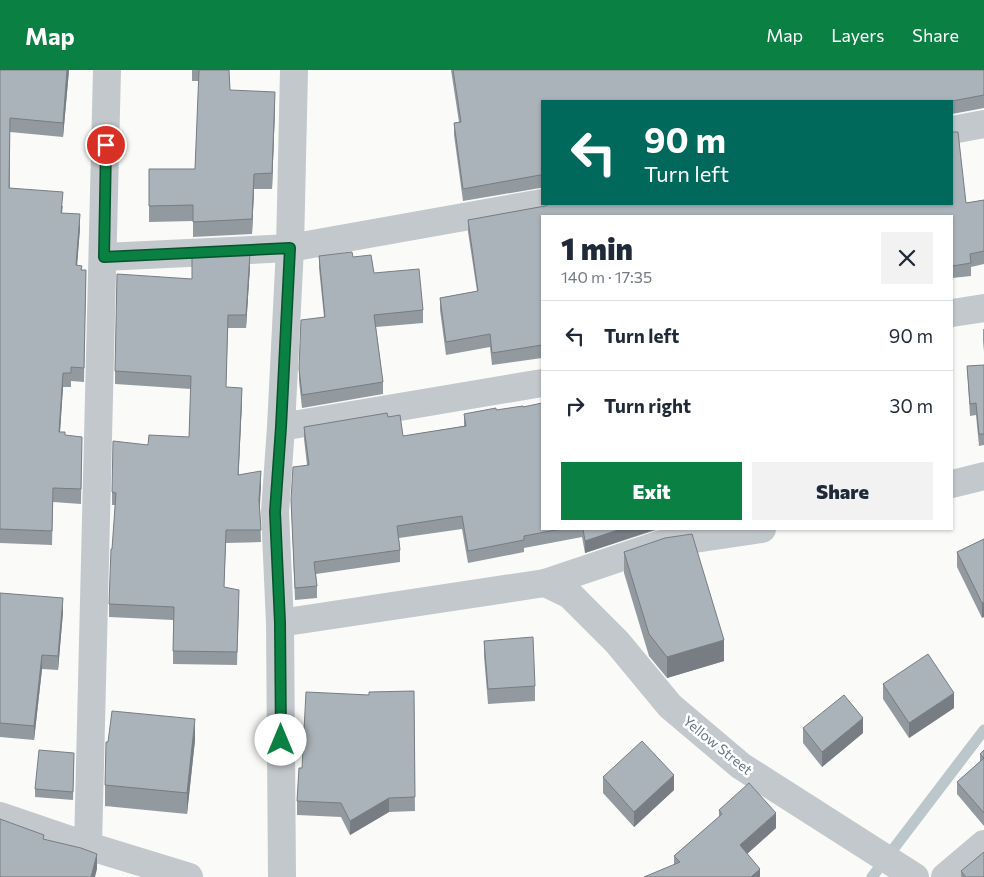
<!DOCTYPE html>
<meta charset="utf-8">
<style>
:root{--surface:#fff;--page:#f2f2f3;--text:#1f2937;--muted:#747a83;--line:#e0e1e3;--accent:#0b8043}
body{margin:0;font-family:Commissioner,sans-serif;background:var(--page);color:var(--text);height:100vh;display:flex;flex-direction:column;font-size:19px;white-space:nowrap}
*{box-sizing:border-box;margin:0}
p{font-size:16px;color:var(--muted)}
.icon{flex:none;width:28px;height:28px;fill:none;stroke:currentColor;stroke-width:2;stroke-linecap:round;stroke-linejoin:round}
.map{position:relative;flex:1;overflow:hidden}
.drawer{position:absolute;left:541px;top:145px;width:412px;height:315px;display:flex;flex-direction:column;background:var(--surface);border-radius:0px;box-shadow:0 1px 4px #0004}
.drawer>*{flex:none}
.guide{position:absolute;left:541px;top:30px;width:412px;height:105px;border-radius:0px;box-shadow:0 1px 4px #0004;background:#00695c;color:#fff;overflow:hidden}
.pin{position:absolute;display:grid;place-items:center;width:42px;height:42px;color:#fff;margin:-21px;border:2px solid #fff;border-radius:50%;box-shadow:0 1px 5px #0007}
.me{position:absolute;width:55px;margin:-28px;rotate:0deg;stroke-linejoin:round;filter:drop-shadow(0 0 4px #0008)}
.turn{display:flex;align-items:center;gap:18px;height:105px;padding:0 20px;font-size:22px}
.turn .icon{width:65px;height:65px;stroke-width:2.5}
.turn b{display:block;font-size:35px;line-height:42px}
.round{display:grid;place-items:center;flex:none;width:52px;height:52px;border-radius:0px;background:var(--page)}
.overview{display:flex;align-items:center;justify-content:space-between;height:85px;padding:0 20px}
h1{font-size:30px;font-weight:800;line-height:38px}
.primary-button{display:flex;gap:10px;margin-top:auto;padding:10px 20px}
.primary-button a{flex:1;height:58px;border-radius:0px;background:var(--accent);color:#fff;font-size:20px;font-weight:800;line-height:58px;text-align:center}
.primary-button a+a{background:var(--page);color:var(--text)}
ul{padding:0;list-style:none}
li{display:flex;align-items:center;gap:15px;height:70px;padding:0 20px;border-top:1px solid var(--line)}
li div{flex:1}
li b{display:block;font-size:19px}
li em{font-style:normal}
header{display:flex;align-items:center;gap:30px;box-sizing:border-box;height:70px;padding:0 25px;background:var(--accent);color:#fff}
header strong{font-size:24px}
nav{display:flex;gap:28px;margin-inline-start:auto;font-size:18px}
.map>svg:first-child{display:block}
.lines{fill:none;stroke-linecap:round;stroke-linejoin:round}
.stream{stroke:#bbc7cb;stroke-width:11}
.street{stroke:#c3c8cc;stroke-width:28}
.wall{fill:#929a9f}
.shaded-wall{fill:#777d82}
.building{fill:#aab3b9;stroke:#777d82}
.route-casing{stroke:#07532c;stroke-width:12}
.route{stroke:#0b8043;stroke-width:9}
.labels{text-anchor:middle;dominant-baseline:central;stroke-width:5;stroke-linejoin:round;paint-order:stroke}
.street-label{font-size:14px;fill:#657683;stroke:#fff}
</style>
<header>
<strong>Map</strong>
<nav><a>Map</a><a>Layers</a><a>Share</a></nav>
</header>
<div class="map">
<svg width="984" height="807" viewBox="0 0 984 807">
<rect width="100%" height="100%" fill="#fafaf8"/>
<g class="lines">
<polyline class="stream" points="872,807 984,660"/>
<g class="street">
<polyline points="107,0 88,776 189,807"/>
<polyline points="952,60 984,54"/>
<polyline points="104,187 290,178 542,133"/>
<polyline points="952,243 984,238"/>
<polyline points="281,357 542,313"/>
<polyline points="952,414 984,406"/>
<polyline points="545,513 570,525 617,572 670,636 741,696 915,807"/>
<polyline points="280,553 275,442 281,357 290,178 294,0"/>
<polyline points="0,746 88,776"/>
<polyline points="282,807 280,553 545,513 661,474 762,459"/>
<polyline points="945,807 984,774"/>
</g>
</g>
<g class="wall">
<polygon points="0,0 69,0 63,67 10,62 10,118 63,136 62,143 80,158 77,195 82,200 86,200 84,312 71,311 71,317 63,317 60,362 65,365 82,381 81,434 53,432 52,475 0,473"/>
<polygon points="192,0 229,0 230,20 275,37 272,119 254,119 252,164 193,167 193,151 149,152 149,99 195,99 199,11 192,11"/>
<polygon points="451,0 984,0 984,38 952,44 952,31 542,31 542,118 540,118 463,131 454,65 454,53 459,52"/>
<polygon points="984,130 984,194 971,197 971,206 952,208 952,146 542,146 542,288 492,295 490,277 446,285 440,240 440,228 477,221 468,162 468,150 545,136 966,133"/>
<polygon points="319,186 353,187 423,240 423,253 376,257 383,312 383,324 302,338 299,311 299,299 324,247 319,198"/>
<polygon points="250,196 246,258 228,258 226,317 242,331 238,405 261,414 260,437 261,472 226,473 224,517 239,533 237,595 173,594 173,550 109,547 109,534 115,435 112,435 112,422 148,375 189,367 191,319 115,314 115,301"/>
<polygon points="983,259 984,259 984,282 983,271"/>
<polygon points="984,295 984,375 979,376 976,345 970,346 967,296"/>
<polygon points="464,344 542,459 659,459 585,483 582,467 524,478 524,482 468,493 462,459 399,468 400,480 400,492 316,504 317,516 317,528 295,530 291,430 307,395 304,369 304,357 388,347 403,366 464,356"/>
<polygon points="984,469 982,548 957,497 957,482"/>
<polygon points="624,482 724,591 667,608 649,586 624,503"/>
<polygon points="0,523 63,542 58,600 42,599 34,670 0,667"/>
<polygon points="484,571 535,616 535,631 488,634 484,586"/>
<polygon points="883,614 954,638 909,668 883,629"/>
<polygon points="414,621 415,741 389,742 350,765 341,747 297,745 297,731 302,698 369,625"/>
<polygon points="803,658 863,663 822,697 803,673"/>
<polygon points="195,670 187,744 105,736 105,715 108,672"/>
<polygon points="984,680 984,756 957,724 957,712 980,692 980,684"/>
<polygon points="74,683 73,730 35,727 35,719"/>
<polygon points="603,707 674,720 634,757 603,723"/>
<polygon points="719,740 776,758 747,784 760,807 674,795 674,786 719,747"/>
<polygon points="961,801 984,807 961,807"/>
</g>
<g class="shaded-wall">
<polygon points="67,0 69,0 63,67 63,53"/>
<polygon points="275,22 275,37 272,119 272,103"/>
<polygon points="254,104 254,119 252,164 252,149"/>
<polygon points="80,144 80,158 76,209 76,195"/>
<polygon points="250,183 250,196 246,258 246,245"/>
<polygon points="63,303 63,317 59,376 59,362"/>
<polygon points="242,318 242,331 238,418 238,405"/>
<polygon points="261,401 261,414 259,443 259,430"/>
<polygon points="621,459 656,459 585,483 585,471"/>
<polygon points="63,528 63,542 58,600 58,586"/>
<polygon points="984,532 984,547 982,548 982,533"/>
<polygon points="724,570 724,591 667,608 667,587"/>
<polygon points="42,585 42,599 34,670 34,656"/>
<polygon points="954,623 954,638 909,668 909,653"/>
<polygon points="863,648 863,663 822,697 822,682"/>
<polygon points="195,649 195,670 187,744 187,723"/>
<polygon points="674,705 674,720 634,757 634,742"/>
<polygon points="389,728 389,742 350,765 350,751"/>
<polygon points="776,743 776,758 740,790 740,775"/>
<polygon points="97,784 97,799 95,807 91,807"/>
<polygon points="760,799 760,807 751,807"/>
</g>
<g class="building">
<polygon points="0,0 67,0 63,53 10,48 9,118 63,122 61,143 80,144 76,195 82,196 81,200 86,200 84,298 71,297 71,303 63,303 59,362 65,362 65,365 82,367 81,419 53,418 52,461 0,459"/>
<polygon points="199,0 229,0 230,20 275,22 272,103 254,104 252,149 193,152 193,135 149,136 149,99 195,99"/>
<polygon points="453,0 984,0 984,25 952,31 542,31 542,105 540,105 463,119 454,53 461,52"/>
<polygon points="952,62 958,62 966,133 984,130 984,181 970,184 971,193 952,196 952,146 542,146 542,275 492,283 490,264 446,272 440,228 478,221 468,150 545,136 549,134 952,134"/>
<polygon points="352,182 353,187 371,185 374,203 419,199 423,240 374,245 383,312 302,325 299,299 301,250 325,247 319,186"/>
<polygon points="250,183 246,245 228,245 226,317 242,318 238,405 261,401 259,430 261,460 226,460 224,517 239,520 237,582 173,581 174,537 109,534 111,479 112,479 116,423 112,422 113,371 148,375 149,365 189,367 191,306 115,301 117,204 192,209 192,186"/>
<polygon points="984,295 984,364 979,364 976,333 970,334 967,296"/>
<polygon points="542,333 542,459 561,459 524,466 524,470 468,481 462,446 397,456 400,480 314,492 317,516 295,518 291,430 293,397 309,395 304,357 387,343 388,347 400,345 403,366 466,356 464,344 496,338 496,340 523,336 523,337"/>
<polygon points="583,459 621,459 585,471"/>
<polygon points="692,464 724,570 667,587 649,564 624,482 665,468"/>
<polygon points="984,469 984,532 982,533 957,482"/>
<polygon points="0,523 63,528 58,586 42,585 34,656 0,653"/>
<polygon points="533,567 535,616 488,619 484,571"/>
<polygon points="928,584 954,623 909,653 883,614"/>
<polygon points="414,621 415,727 389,728 350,751 341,733 297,731 299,698 302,698 306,622 369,625 369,622"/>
<polygon points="844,625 863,648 822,682 803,658"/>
<polygon points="112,641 195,649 187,723 105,715 106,672 108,672"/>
<polygon points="642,671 674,705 634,742 603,707"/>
<polygon points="39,680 74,683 73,722 35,719"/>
<polygon points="984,680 984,743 957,712 984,688 980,684"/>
<polygon points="749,713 776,743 740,775 760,799 751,807 644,807 680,792 674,786 722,744 719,740"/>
<polygon points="0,749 44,765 43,769 81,778 97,784 91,807 0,807"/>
<polygon points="984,782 984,807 966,807 961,801"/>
</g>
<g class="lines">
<g class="route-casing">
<polyline id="route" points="106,75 104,187 290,178 281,357 275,442 280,553 281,670"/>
</g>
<use href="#route" class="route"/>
</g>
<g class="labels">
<g class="street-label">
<text transform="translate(718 675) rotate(39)">Yellow Street</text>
</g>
</g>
</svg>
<div class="pin" style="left:106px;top:75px;background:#d93025"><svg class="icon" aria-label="arrive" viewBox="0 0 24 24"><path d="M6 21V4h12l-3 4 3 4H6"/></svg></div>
<svg class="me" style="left:281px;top:670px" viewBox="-20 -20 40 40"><circle r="19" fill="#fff"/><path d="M0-13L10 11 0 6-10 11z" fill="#0b8043"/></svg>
<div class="guide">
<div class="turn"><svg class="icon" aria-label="left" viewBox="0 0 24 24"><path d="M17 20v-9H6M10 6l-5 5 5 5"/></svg><div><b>90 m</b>Turn left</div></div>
</div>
<section class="drawer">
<div class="overview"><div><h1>1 min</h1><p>140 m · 17:35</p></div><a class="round"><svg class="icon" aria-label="close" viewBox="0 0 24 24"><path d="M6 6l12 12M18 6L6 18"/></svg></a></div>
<ul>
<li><svg class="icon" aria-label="left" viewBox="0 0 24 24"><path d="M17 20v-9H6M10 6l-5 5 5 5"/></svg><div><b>Turn left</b></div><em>90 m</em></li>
<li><svg class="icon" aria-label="right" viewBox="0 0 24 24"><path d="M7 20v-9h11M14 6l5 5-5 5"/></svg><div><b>Turn right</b></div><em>30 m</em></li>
</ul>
<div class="primary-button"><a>Exit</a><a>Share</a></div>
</section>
</div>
